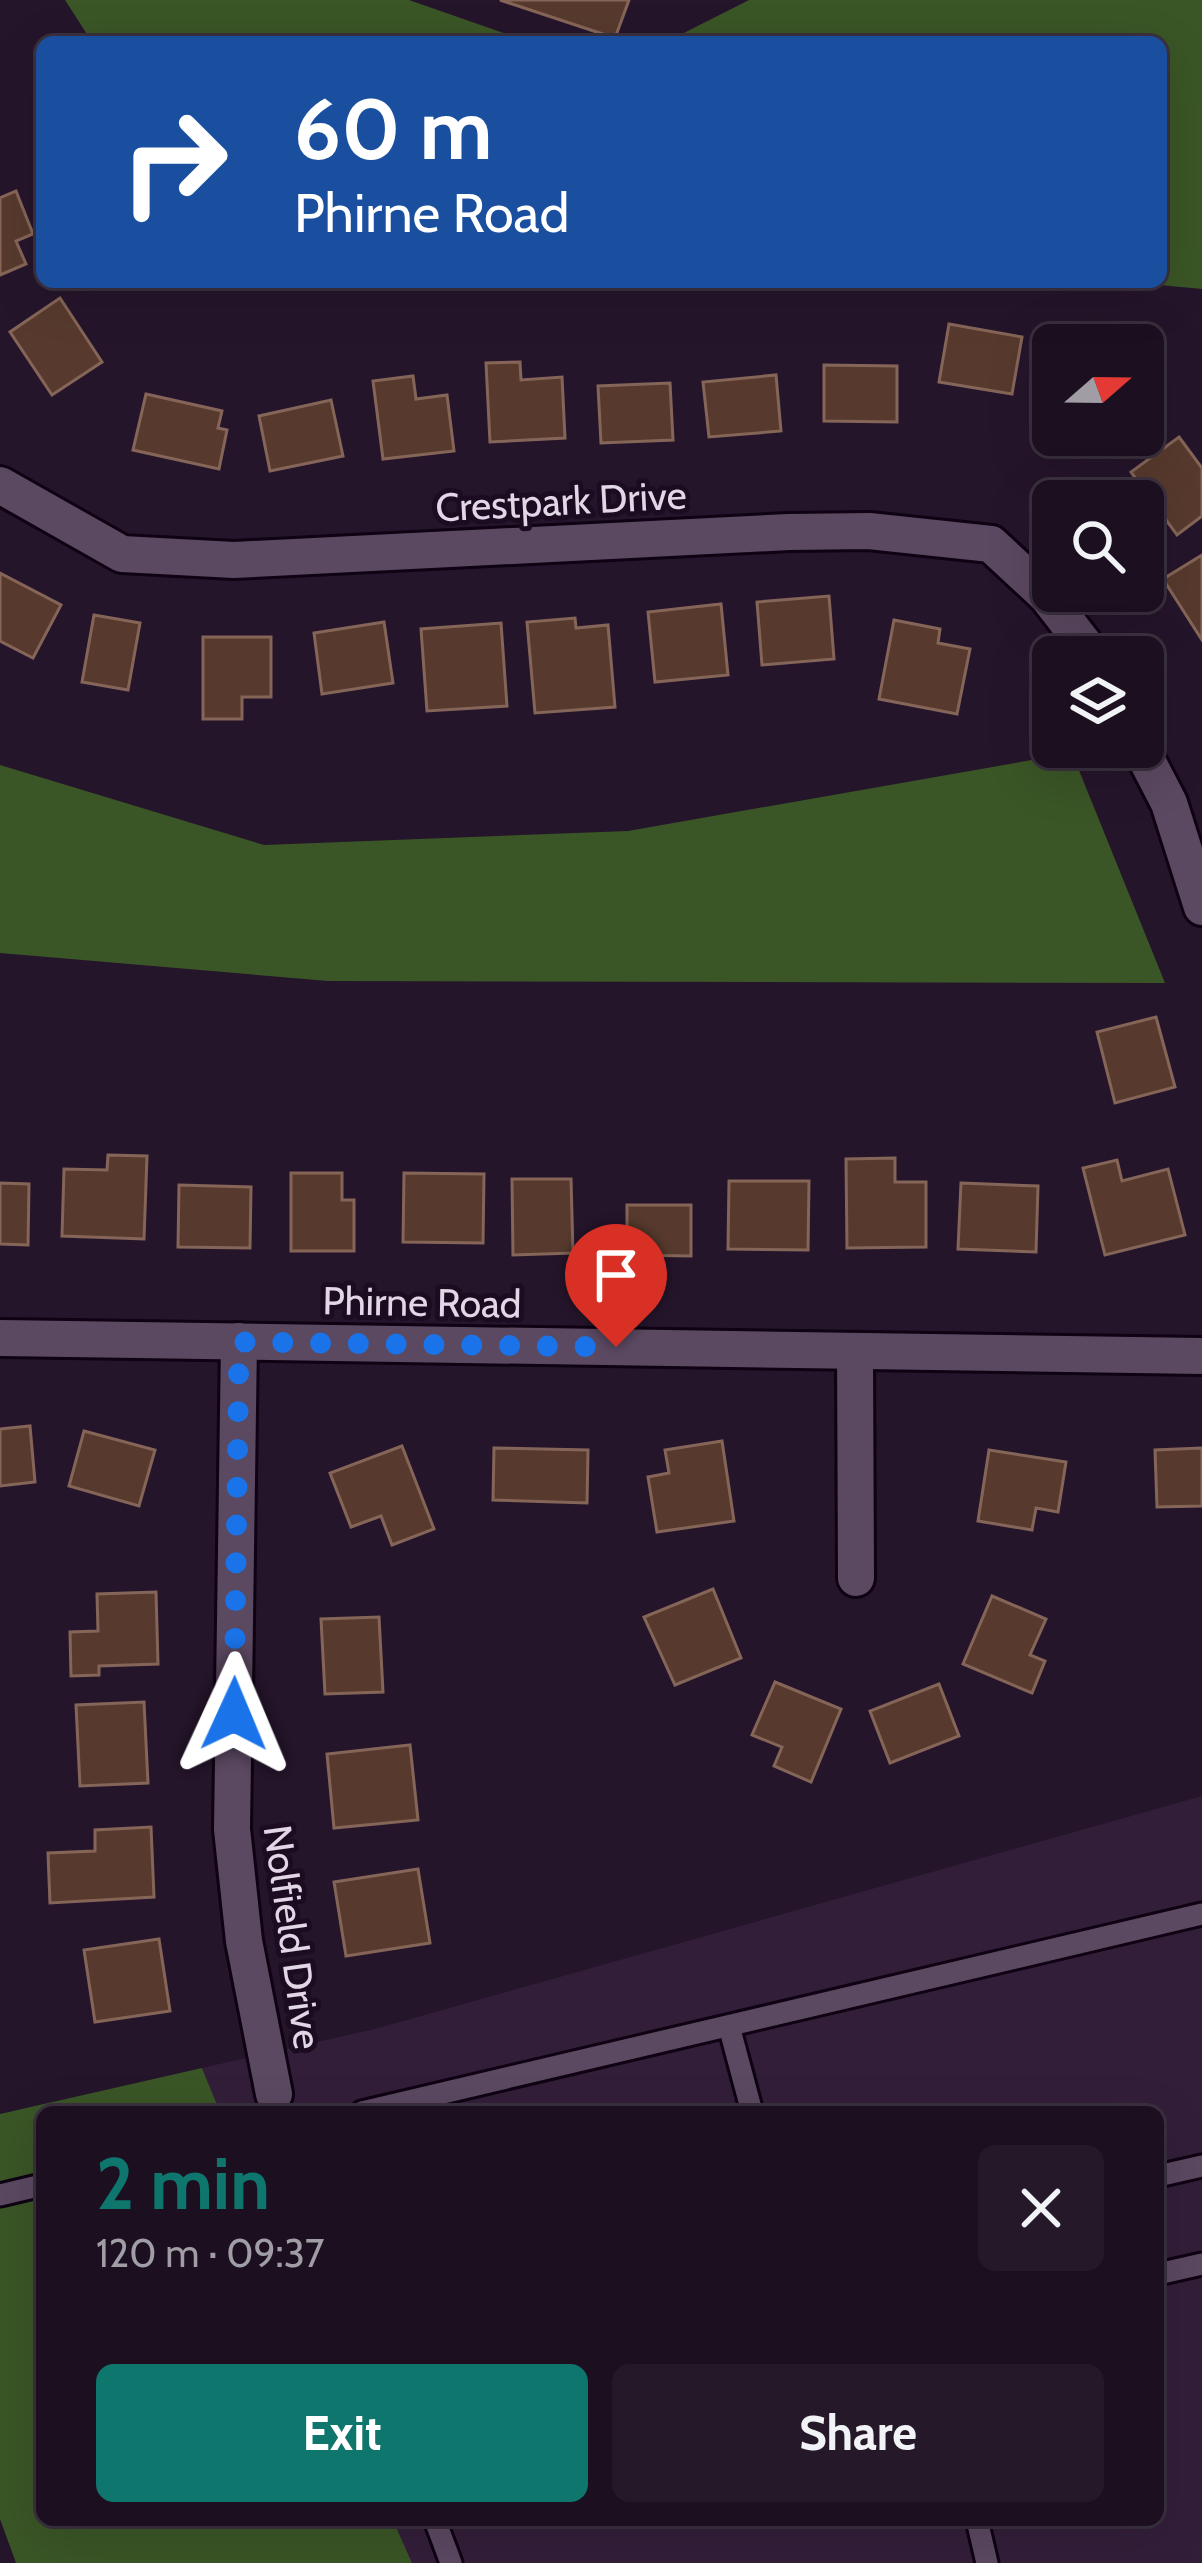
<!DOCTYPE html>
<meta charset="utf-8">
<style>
:root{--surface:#1c1020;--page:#251929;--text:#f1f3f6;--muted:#a09da5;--line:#3a303e;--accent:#0f766e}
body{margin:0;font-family:Cabin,sans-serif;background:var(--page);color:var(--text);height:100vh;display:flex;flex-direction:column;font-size:45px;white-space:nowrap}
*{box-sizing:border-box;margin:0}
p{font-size:39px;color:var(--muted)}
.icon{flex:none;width:66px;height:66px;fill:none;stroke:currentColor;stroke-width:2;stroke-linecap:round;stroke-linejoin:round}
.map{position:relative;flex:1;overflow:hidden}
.sheet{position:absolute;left:36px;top:2106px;width:1128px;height:420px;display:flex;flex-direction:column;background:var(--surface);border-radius:18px;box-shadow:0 12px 48px #0002,0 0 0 3px var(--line)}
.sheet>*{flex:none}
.top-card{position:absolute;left:36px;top:36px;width:1131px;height:252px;border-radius:18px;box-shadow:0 12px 48px #0002,0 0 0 3px var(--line);background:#1a4fa0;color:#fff;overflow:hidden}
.needle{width:78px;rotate:70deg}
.fabs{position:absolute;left:1032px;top:324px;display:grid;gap:24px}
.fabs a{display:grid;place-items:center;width:132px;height:132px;border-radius:18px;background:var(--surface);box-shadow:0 12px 48px #0002,0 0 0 3px var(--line);font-size:60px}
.pin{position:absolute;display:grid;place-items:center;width:102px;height:102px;color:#fff;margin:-123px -51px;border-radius:50% 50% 50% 0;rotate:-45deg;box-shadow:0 0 12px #0007}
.pin .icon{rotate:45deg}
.me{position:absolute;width:132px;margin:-66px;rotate:1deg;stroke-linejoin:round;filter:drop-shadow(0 0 9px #0008)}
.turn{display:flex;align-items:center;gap:42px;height:252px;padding:0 60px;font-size:54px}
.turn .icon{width:156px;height:156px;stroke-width:2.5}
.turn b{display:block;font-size:84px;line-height:102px}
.round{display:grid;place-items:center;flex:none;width:126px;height:126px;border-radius:18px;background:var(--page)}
.headline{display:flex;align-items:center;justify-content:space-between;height:204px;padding:0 60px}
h1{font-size:72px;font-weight:700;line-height:90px;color:var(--accent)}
.primary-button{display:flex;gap:24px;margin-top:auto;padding:24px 60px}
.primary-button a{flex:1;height:138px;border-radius:18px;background:var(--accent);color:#fff;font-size:48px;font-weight:700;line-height:138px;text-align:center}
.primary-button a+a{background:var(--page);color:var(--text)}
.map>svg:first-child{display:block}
.built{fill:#331e39}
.forest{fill:#3a5526}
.building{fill:#573a2d;stroke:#856558;stroke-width:3}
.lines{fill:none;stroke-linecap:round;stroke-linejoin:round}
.service-casing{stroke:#0e0213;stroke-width:27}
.minor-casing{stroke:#0e0213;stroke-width:42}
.service{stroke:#5b4861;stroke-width:21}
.minor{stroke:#5b4861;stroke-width:36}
.route{stroke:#1a73e8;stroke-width:21;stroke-dasharray:0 37.8}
.labels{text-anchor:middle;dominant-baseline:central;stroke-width:10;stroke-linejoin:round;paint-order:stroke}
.street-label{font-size:39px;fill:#e2d7e6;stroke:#1c0c21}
</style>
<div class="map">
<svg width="1202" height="2563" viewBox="0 0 1202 2563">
<rect width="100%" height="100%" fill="#25152b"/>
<polygon class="built" points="1202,1796 1202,2563 412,2563 393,2520 1158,2520 1158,2112 220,2112 202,2068 375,2029"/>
<g class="forest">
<polygon points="65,0 409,0 529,42 92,42"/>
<polygon points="749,0 1202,0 1202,289 1128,282 1161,282 1161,42 666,42"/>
<polygon points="1072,753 1165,983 328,981 0,953 0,765 264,845 628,831"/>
<polygon points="202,2068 220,2112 42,2112 42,2520 393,2520 412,2563 16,2563 0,2519 0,2114"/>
</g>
<g class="building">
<polygon points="500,0 629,0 615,38"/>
<polygon points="16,191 33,234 16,241 26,264 0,275 0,198"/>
<polygon points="60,298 102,362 52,395 10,332"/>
<polygon points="949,324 1022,337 1012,394 939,382"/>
<polygon points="520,362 521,380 562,377 565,438 490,442 486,363"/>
<polygon points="824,365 897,366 897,422 824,421"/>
<polygon points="776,375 781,431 709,437 703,382"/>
<polygon points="413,376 416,399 447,395 454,451 383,459 373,381"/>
<polygon points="670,383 673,440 601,443 598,386"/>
<polygon points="146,394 222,411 218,428 227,430 219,469 133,450"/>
<polygon points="331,400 343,456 270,471 259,416"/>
<polygon points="1179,437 1202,468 1202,516 1177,535 1131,472"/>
<polygon points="1202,555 1202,640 1163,579"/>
<polygon points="0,573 61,605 33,658 0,641"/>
<polygon points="829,596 834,659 762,665 757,602"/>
<polygon points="721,604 728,675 655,682 648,612"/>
<polygon points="94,615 140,623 128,690 82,682"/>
<polygon points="575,618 576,628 608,625 615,707 535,713 527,622"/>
<polygon points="894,620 940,629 938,643 970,649 957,714 879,699"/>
<polygon points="384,622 393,683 322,694 314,633"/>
<polygon points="501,623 507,706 427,711 421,629"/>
<polygon points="203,637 271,637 271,697 242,697 242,719 203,719"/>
<polygon points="1156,1017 1175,1087 1115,1103 1097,1032"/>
<polygon points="108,1155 147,1156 144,1239 62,1236 64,1169 107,1170"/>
<polygon points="895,1158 895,1182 926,1182 926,1247 847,1248 846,1159"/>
<polygon points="1117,1160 1122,1181 1168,1169 1185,1235 1105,1255 1083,1168"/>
<polygon points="291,1173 342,1173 342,1200 354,1200 354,1251 291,1251"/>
<polygon points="404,1173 484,1174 483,1243 403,1242"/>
<polygon points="512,1179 571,1179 573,1253 513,1255"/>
<polygon points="729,1181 809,1181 808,1250 728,1249"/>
<polygon points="0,1183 29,1184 28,1245 0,1244"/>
<polygon points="961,1183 1038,1186 1036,1252 958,1249"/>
<polygon points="179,1185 251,1187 250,1248 178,1247"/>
<polygon points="627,1205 691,1205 691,1256 627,1255"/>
<polygon points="30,1426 35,1482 0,1486 0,1429"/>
<polygon points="84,1431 155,1450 139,1506 69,1486"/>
<polygon points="722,1441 734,1521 657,1532 648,1477 669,1473 665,1450"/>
<polygon points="402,1446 434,1529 392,1545 381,1516 351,1527 330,1473"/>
<polygon points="494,1448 588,1450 587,1503 493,1500"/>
<polygon points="1202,1448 1202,1506 1157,1507 1155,1450"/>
<polygon points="989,1450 1066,1462 1058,1512 1036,1508 1032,1530 978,1521"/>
<polygon points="713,1589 741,1658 675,1685 644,1617"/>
<polygon points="156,1592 158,1664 99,1666 99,1675 71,1676 70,1632 98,1631 97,1594"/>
<polygon points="992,1596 1046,1619 1030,1655 1045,1661 1032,1693 963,1664"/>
<polygon points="379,1617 383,1692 325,1694 321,1619"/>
<polygon points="775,1682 841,1709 811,1782 774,1766 782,1747 752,1735"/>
<polygon points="939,1684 959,1736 890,1763 870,1711"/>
<polygon points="144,1702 148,1783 80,1786 76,1705"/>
<polygon points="410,1745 418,1820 334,1828 327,1754"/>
<polygon points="151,1827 154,1897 50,1903 48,1853 95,1851 95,1830"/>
<polygon points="418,1869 430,1943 346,1956 334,1882"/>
<polygon points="159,1939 170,2011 95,2022 84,1950"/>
</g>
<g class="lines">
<g class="service-casing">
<g id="service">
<polyline points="729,2026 752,2112"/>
<polyline points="362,2112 1202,1914"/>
<polyline points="1158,2176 1202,2166"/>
<polyline points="0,2195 42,2185"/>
<polyline points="1158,2274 1202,2264"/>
<polyline points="435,2520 451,2563"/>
<polyline points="977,2520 987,2563"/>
</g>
</g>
<g class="minor-casing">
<g id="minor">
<polyline points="0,485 122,554 234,560 789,532 869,531 991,544 1047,596 1094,657"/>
<polyline points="1140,747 1169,803 1202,907"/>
<polyline points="0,1338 1202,1356"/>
<polyline points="239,1341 232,1829 244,1941 274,2094"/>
<polyline points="855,1351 856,1578"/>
</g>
</g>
<use href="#service" class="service"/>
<use href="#minor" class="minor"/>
</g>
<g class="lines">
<polyline class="route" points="234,1714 239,1342 616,1347"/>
</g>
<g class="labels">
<g class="street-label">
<text transform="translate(561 501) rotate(-3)">Crestpark Drive</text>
<text transform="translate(422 1302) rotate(1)">Phirne Road</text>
<text transform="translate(293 1937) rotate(82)">Nolfield Drive</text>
</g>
</g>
</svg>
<div class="fabs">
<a><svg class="needle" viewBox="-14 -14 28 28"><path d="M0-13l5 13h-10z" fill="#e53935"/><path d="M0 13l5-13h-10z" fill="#a09da5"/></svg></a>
<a><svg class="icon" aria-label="search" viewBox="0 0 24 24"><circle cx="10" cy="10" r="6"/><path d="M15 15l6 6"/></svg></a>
<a><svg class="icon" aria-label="layers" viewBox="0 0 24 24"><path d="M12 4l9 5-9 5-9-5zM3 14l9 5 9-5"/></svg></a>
</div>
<div class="pin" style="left:616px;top:1347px;background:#d93025"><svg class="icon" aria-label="arrive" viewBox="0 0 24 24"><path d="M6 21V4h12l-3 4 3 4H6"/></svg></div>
<svg class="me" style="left:234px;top:1714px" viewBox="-20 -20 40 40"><path d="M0-17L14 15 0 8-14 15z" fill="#1a73e8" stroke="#fff" stroke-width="4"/></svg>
<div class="top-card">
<div class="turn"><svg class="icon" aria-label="right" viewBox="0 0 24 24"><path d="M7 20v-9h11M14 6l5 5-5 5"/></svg><div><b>60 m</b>Phirne Road</div></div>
</div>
<section class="sheet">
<div class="headline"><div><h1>2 min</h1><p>120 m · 09:37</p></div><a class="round"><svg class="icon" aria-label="close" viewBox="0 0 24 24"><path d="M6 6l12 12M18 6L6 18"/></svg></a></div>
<div class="primary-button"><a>Exit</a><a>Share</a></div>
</section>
</div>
